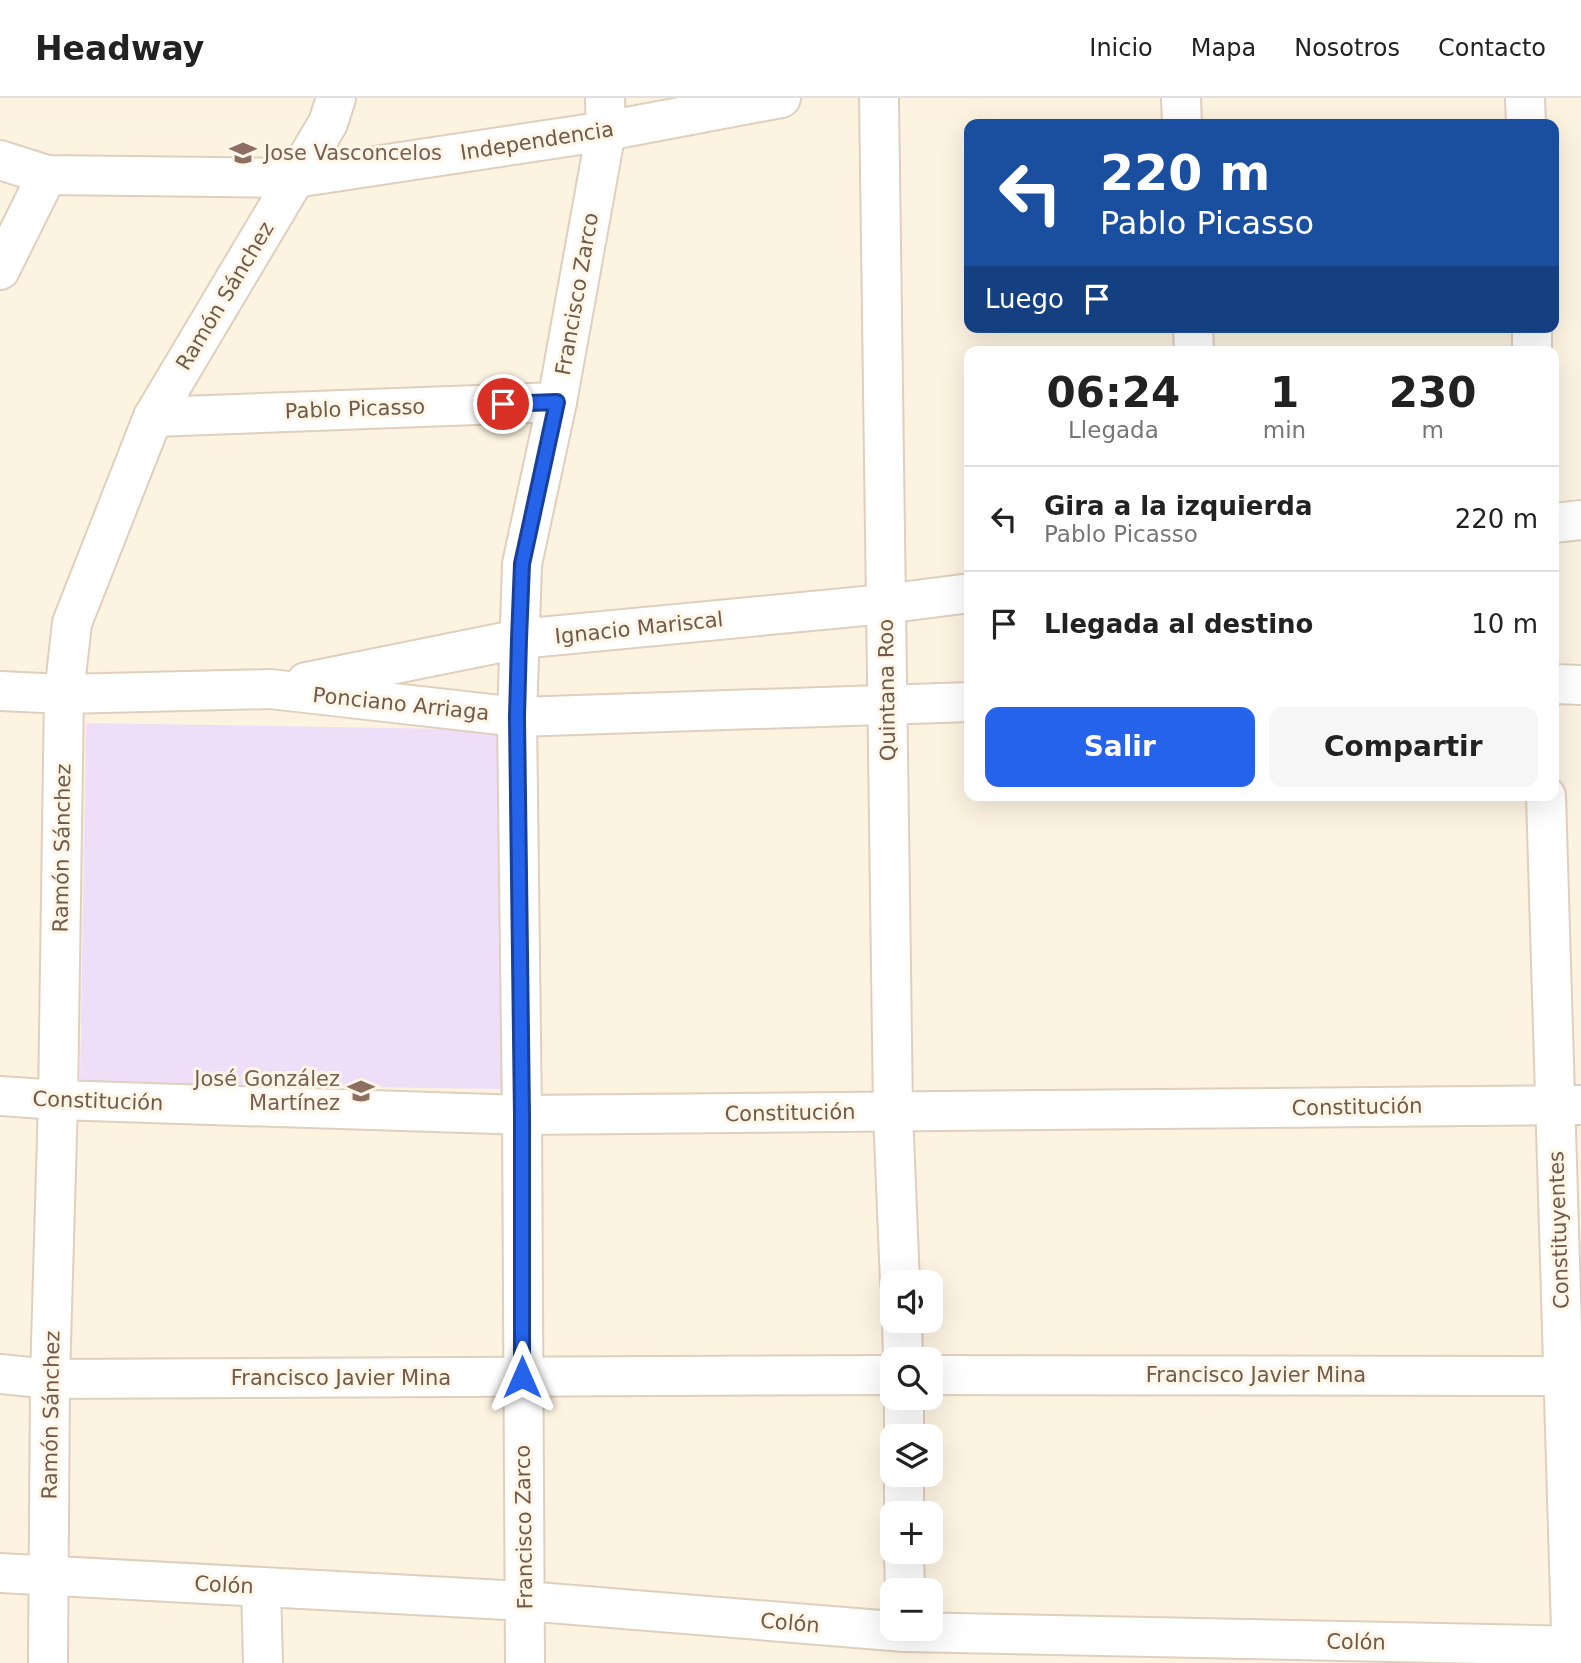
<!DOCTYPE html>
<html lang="es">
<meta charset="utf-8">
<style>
:root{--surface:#fff;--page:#f6f6f6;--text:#222;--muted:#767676;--line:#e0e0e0;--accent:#2563eb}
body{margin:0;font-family:"DejaVu Sans",sans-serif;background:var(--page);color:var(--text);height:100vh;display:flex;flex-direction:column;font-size:26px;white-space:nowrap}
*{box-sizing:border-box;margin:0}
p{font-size:23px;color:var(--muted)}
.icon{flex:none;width:38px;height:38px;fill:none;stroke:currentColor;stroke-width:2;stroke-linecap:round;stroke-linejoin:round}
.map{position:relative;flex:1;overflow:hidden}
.panel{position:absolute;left:964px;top:248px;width:595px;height:455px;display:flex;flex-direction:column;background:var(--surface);border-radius:14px;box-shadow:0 7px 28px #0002}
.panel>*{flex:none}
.top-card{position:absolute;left:964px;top:21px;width:595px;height:214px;border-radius:14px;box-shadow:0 7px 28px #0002;background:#1a4fa0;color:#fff;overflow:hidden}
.fabs{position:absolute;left:880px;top:1172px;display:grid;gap:14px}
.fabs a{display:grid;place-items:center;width:63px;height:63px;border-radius:14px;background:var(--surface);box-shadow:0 7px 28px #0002;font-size:35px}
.pin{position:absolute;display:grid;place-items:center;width:60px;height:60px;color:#fff;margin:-30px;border:4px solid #fff;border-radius:50%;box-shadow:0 2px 7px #0007}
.me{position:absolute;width:77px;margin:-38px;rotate:0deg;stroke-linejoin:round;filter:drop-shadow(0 0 5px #0008)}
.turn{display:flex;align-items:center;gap:24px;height:147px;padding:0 21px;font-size:32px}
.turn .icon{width:91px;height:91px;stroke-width:2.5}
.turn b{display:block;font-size:49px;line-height:60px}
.then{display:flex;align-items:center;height:66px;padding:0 21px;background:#0003;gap:14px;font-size:26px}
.eta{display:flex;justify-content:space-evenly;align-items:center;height:119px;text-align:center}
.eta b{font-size:42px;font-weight:700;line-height:49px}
.action{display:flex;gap:14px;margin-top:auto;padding:14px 21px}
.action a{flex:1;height:80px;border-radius:14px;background:var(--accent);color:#fff;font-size:28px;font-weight:700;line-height:80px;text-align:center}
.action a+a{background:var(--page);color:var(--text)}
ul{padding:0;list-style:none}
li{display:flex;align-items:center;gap:21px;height:105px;padding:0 21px;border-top:2px solid var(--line)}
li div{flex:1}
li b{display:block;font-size:26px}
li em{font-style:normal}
header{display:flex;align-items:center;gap:42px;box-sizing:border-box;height:98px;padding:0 35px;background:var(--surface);border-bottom:2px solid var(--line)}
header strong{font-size:33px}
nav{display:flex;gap:38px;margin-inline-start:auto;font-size:24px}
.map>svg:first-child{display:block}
.education{fill:#efdef8}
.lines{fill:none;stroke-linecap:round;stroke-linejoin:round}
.minor-casing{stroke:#e0cfbd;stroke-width:42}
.minor{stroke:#fff;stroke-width:38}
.route-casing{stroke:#184099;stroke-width:18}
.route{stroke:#2563eb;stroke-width:12}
.labels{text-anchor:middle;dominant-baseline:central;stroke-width:6;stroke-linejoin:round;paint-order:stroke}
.street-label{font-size:21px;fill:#725948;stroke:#fff6e7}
.education-label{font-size:21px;fill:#785e54;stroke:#fff6e7;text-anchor:start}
</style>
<header>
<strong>Headway</strong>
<nav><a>Inicio</a><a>Mapa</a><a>Nosotros</a><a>Contacto</a></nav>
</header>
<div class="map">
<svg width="1581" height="1565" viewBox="0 0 1581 1565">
<rect width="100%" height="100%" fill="#fcf3e1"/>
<polygon class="education" points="86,625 510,632 504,991 80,985"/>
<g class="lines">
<g class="minor-casing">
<g id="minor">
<polyline points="879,0 893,1014 900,1185"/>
<polyline points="1181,0 1182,26"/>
<polyline points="1525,0 1526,26"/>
<polyline points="0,62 47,77 295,80 606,33 781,0"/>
<polyline points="0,172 47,77"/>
<polyline points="1193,229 1194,254"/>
<polyline points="1532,229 1532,254"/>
<polyline points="153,319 557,304"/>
<polyline points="1554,425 1581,422"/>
<polyline points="306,584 519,541 885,506 970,495"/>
<polyline points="1554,586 1581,587"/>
<polyline points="0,593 64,596 270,591 517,619 970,604"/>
<polyline points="1546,698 1572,1565"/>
<polyline points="0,998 58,1002 522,1017 1581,1007"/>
<polyline points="902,1223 903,1262"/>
<polyline points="0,1276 50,1281 892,1277"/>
<polyline points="931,1277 1581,1278"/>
<polyline points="904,1300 904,1339"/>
<polyline points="904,1377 904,1416"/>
<polyline points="904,1454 905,1493"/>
<polyline points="0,1475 525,1503 905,1534 1581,1548"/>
<polyline points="261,1489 263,1565"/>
<polyline points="48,1565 50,1281 58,1002 64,596 72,525 153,319 328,25 336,0"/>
<polyline points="525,1565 522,1017 517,619 522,466 557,304 606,33 605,0"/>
</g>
</g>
<use href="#minor" class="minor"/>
</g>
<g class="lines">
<g class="route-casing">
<polyline id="route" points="503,306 557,304 522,466 519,541 517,619 522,1017 522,1279"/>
</g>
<use href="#route" class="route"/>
</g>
<defs>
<g id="school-bare" transform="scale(2.1)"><path d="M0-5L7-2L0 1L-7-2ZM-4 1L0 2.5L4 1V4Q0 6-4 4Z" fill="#8d6e63" stroke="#fff6e7" stroke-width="2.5" paint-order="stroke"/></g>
</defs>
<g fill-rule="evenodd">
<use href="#school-bare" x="243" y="55"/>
<use href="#school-bare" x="361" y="993"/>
</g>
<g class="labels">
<g class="street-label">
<text transform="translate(537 43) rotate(-9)">Independencia</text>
<text transform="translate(577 196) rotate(-80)">Francisco Zarco</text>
<text transform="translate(225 198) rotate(-59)">Ramón Sánchez</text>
<text transform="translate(355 311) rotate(-2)">Pablo Picasso</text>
<text transform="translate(639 530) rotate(-6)">Ignacio Mariscal</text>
<text transform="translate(887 592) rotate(-91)">Quintana Roo</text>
<text transform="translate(401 606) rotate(6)">Ponciano Arriaga</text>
<text transform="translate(62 750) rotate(-89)">Ramón Sánchez</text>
<text transform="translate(98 1003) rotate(2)">Constitución</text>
<text transform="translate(1357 1009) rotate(-1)">Constitución</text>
<text transform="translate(790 1015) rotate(-1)">Constitución</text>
<text transform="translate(1559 1132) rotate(-92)">Constituyentes</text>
<text x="1256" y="1277">Francisco Javier Mina</text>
<text x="341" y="1280">Francisco Javier Mina</text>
<text transform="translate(51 1317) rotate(-89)">Ramón Sánchez</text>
<text transform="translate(524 1429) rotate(-91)">Francisco Zarco</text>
<text transform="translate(224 1487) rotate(3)">Colón</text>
<text transform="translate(790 1525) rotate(5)">Colón</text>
<text transform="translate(1356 1544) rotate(1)">Colón</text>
</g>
<g class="education-label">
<text x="264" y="55">Jose Vasconcelos</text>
<text x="340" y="981" text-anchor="end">José González<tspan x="340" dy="24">Martínez</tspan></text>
</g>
</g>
</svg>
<div class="fabs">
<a><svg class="icon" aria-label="sound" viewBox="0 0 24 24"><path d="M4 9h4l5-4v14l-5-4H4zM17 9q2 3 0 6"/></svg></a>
<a><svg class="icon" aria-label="search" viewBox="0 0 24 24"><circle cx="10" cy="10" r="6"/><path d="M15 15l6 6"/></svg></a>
<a><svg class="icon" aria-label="layers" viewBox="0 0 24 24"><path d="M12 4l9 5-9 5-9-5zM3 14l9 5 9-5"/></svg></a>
<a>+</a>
<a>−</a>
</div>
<div class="pin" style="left:503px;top:306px;background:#d93025"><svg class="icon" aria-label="arrive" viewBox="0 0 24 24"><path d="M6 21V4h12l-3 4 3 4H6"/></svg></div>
<svg class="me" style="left:522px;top:1279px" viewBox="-20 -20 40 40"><path d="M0-17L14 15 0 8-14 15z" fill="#2563eb" stroke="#fff" stroke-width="4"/></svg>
<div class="top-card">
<div class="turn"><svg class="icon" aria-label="left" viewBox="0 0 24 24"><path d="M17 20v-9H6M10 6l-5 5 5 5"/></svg><div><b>220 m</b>Pablo Picasso</div></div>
<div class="then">Luego<svg class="icon" aria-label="arrive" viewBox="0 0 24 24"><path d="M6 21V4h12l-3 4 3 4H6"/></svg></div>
</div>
<section class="panel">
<div class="eta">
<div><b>06:24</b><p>Llegada</p></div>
<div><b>1</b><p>min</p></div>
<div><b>230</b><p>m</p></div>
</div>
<ul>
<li><svg class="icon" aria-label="left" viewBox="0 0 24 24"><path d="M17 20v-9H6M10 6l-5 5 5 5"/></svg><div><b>Gira a la izquierda</b><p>Pablo Picasso</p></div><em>220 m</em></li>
<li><svg class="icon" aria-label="arrive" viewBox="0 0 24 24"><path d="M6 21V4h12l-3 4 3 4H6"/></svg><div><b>Llegada al destino</b></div><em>10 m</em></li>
</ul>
<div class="action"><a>Salir</a><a>Compartir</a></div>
</section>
</div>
